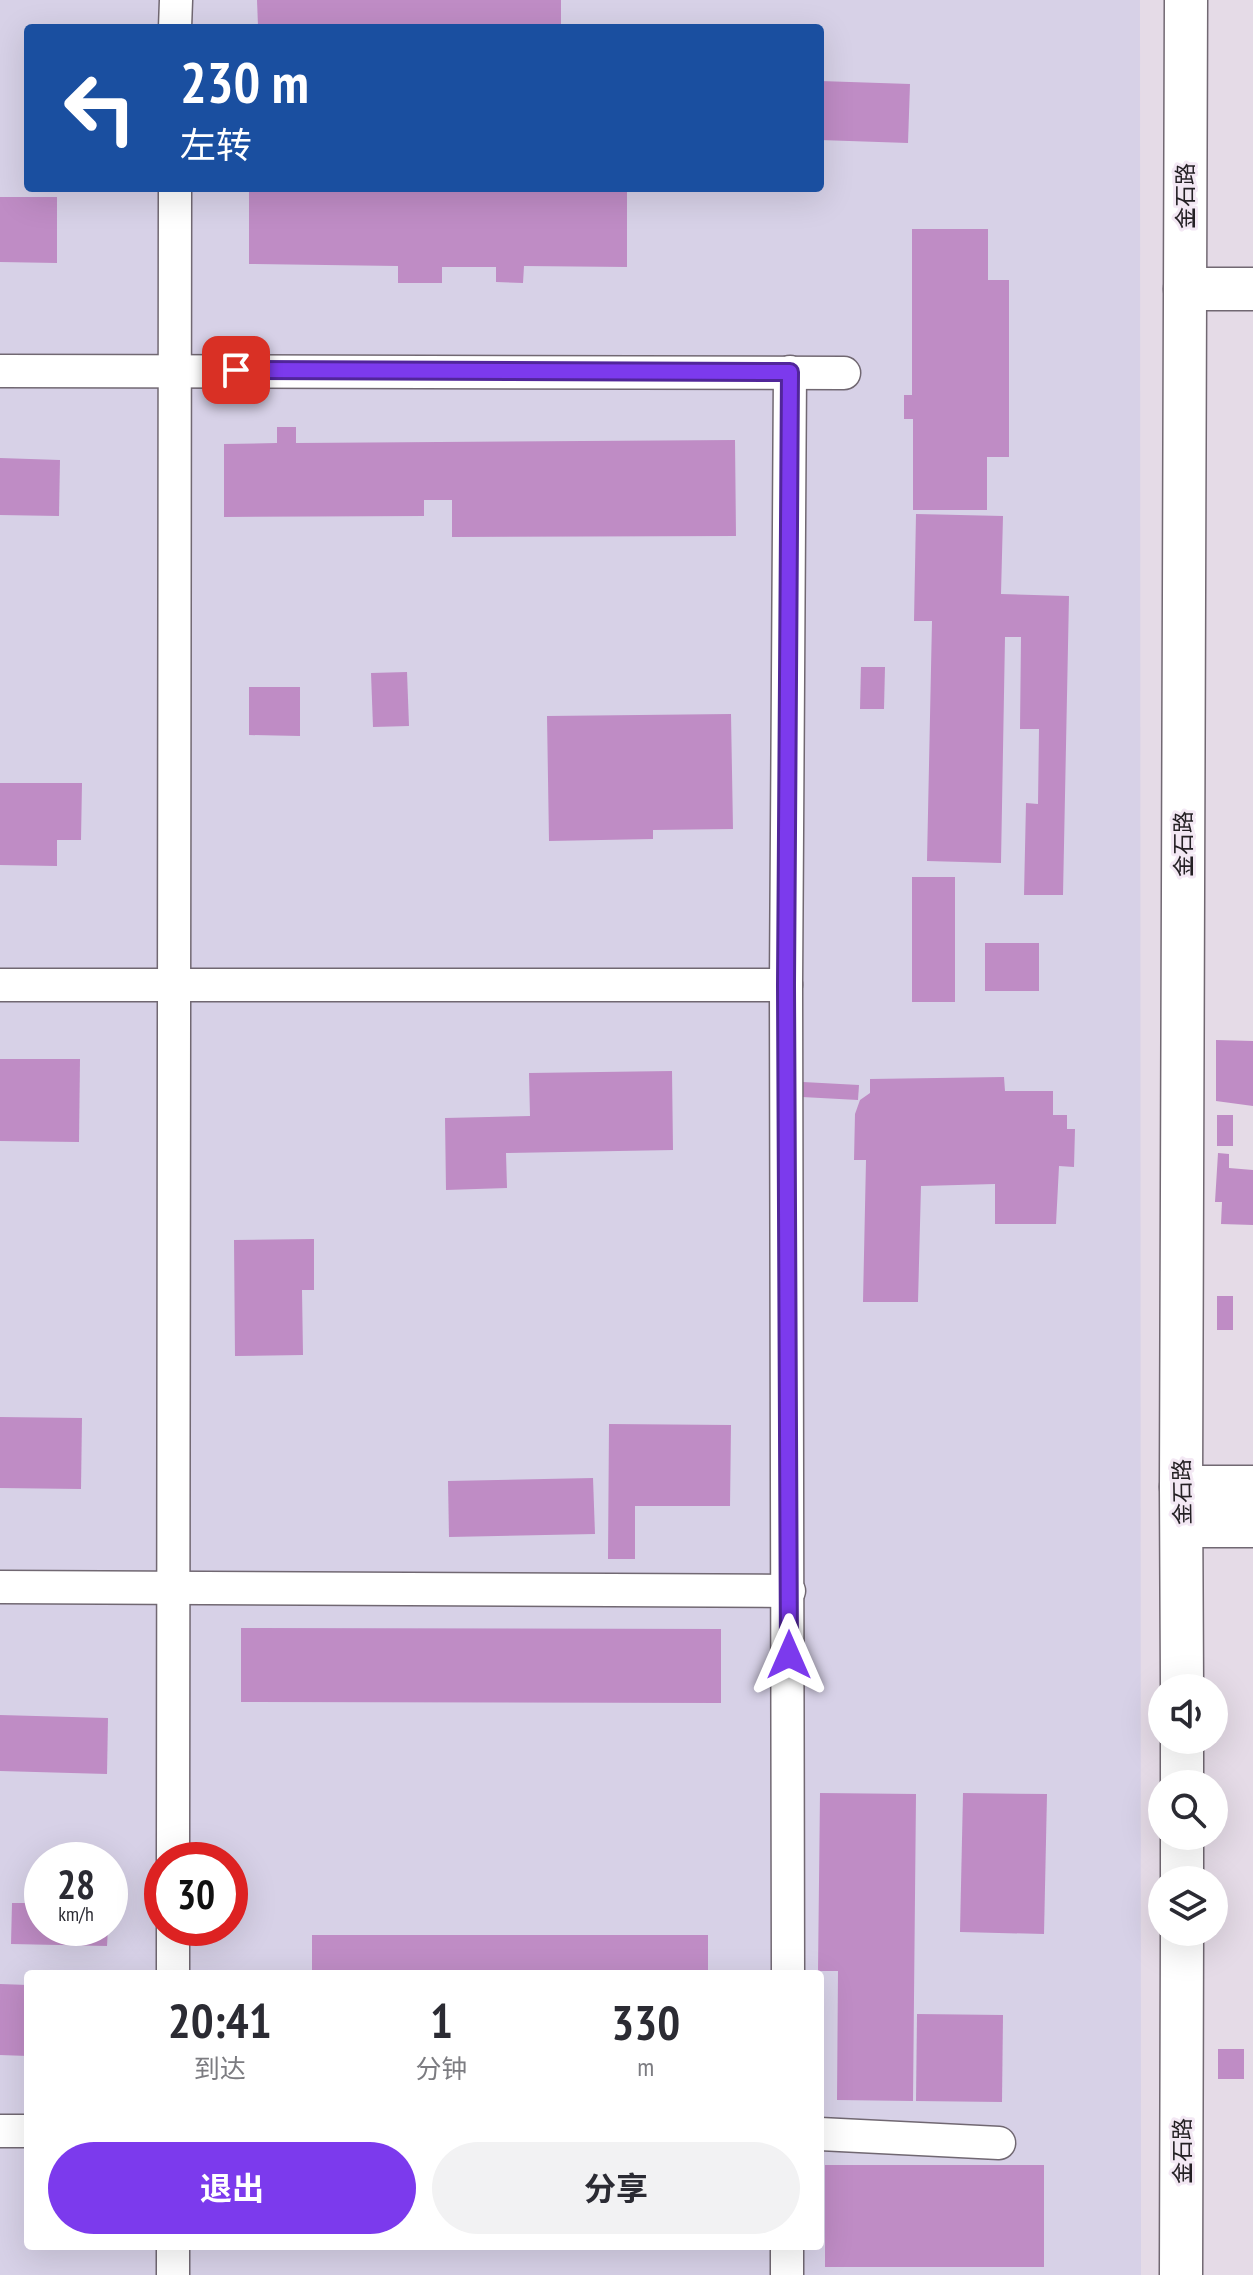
<!DOCTYPE html>
<html lang="zh">
<meta charset="utf-8">
<style>
:root{--surface:#fff;--page:#f2f2f3;--text:#2b2b33;--muted:#7c7c81;--accent:#7c3aed}
body{margin:0;font-family:"PT Sans Narrow","Noto Sans SC",sans-serif;background:var(--page);color:var(--text);height:100vh;display:flex;flex-direction:column;font-size:30px;white-space:nowrap}
*{box-sizing:border-box;margin:0}
p{font-size:26px;color:var(--muted)}
.icon{flex:none;width:44px;height:44px;fill:none;stroke:currentColor;stroke-width:2;stroke-linecap:round;stroke-linejoin:round}
.map{position:relative;flex:1;overflow:hidden}
.drawer{position:absolute;left:24px;top:1970px;width:800px;height:280px;display:flex;flex-direction:column;background:var(--surface);border-radius:8px;box-shadow:0 8px 32px #0002}
.drawer>*{flex:none}
.banner{position:absolute;left:24px;top:24px;width:800px;height:168px;border-radius:8px;box-shadow:0 8px 32px #0002;background:#1a4fa0;color:#fff;overflow:hidden}
.buttons{position:absolute;left:1148px;top:1674px;display:grid;gap:16px}
.buttons a{display:grid;place-items:center;width:80px;height:80px;border-radius:50%;background:var(--surface);box-shadow:0 8px 32px #0002;font-size:40px}
.speed{position:absolute;left:24px;top:1842px;display:flex;gap:16px;font-size:40px;font-weight:700;text-align:center}
.speed>*{display:grid;place-content:center;width:104px;height:104px;border-radius:50%;background:var(--surface);box-shadow:0 8px 32px #0002;line-height:1}
.speed small{font-size:20px;font-weight:400}
.speed .limit{border:12px solid #d22;background:#fff;color:#111}
.pin{position:absolute;display:grid;place-items:center;width:68px;height:68px;color:#fff;margin:-34px;border-radius:16px;box-shadow:0 4px 12px #0006}
.me{position:absolute;width:88px;margin:-44px;rotate:0deg;stroke-linejoin:round;filter:drop-shadow(0 0 6px #0008)}
.turn{display:flex;align-items:center;gap:28px;height:168px;padding:0 24px;font-size:36px}
.turn .icon{width:104px;height:104px;stroke-width:2.5}
.turn b{display:block;font-size:56px;line-height:68px}
.eta{display:flex;justify-content:space-evenly;align-items:center;height:136px;text-align:center}
.eta b{font-size:48px;font-weight:700;line-height:56px}
.button{display:flex;gap:16px;margin-top:auto;padding:16px 24px}
.button a{flex:1;height:92px;border-radius:48px;background:var(--accent);color:#fff;font-size:32px;font-weight:700;line-height:92px;text-align:center}
.button a+a{background:var(--page);color:var(--text)}
.map>svg:first-child{display:block}
.industrial{fill:#d7d1e7;fill-rule:evenodd}
.building{fill:#bf8cc5}
.lines{fill:none;stroke-linecap:round;stroke-linejoin:round}
.minor-casing{stroke:#716872;stroke-width:35}
.tertiary-casing{stroke:#716872;stroke-width:45}
.minor{stroke:#fff;stroke-width:32}
.tertiary{stroke:#fff;stroke-width:42}
.route-casing{stroke:#51269a;stroke-width:20}
.route{stroke:#7c3aed;stroke-width:14}
.labels{text-anchor:middle;dominant-baseline:central;stroke-width:6;stroke-linejoin:round;paint-order:stroke}
.street-label{font-size:22px;fill:#242024;stroke:#f3e8f4}
</style>
<div class="map">
<svg width="1253" height="2275" viewBox="0 0 1253 2275">
<rect width="100%" height="100%" fill="#e5dbe7"/>
<path class="industrial" d="M0 0H1140L1141 2275H0ZM28 28H820V188H28ZM42 1860H110V1928H42ZM162 1860H230V1928H162ZM28 1974H820V2246H28Z"/>
<g class="building">
<polygon points="257,0 561,0 561,25 258,26"/>
<polygon points="820,81 910,84 908,143 820,140"/>
<polygon points="249,188 627,188 627,267 524,266 523,283 496,282 496,267 442,267 442,283 398,283 398,266 249,264"/>
<polygon points="0,197 57,197 57,263 0,262"/>
<polygon points="912,229 988,229 988,280 1009,280 1009,457 987,457 987,510 913,510 913,419 904,419 904,395 912,395"/>
<polygon points="277,427 296,427 296,443 735,440 736,536 452,537 452,500 424,500 424,516 224,517 224,444 277,443"/>
<polygon points="0,458 60,460 59,516 0,515"/>
<polygon points="916,514 1003,516 1001,594 1069,596 1063,895 1024,895 1026,803 1038,804 1039,729 1020,729 1021,637 1005,637 1001,863 927,861 932,621 914,621"/>
<polygon points="861,667 885,667 884,709 860,709"/>
<polygon points="407,672 409,726 373,727 371,673"/>
<polygon points="249,687 300,687 300,736 249,735"/>
<polygon points="731,714 733,829 653,830 653,839 549,841 547,716"/>
<polygon points="0,783 82,783 81,840 57,840 57,866 0,865"/>
<rect x="912" y="877" width="43" height="125"/>
<rect x="985" y="943" width="54" height="48"/>
<polygon points="1216,1040 1253,1041 1253,1106 1216,1101"/>
<polygon points="0,1059 80,1059 79,1142 0,1141"/>
<polygon points="672,1071 673,1150 506,1153 507,1188 446,1190 445,1118 530,1116 529,1073"/>
<polygon points="1004,1077 1005,1091 1053,1091 1053,1115 1067,1115 1067,1129 1075,1129 1074,1167 1059,1166 1056,1224 995,1224 995,1184 921,1186 918,1302 863,1302 866,1160 854,1160 855,1114 860,1100 870,1093 870,1079"/>
<polygon points="803,1082 859,1085 858,1100 802,1097"/>
<rect x="1217" y="1115" width="16" height="31"/>
<polygon points="1218,1153 1229,1154 1229,1168 1253,1170 1253,1225 1221,1224 1222,1202 1215,1202"/>
<polygon points="314,1239 314,1290 302,1290 303,1355 235,1356 234,1240"/>
<rect x="1217" y="1296" width="16" height="34"/>
<polygon points="0,1417 82,1418 81,1489 0,1488"/>
<polygon points="609,1424 731,1425 730,1506 635,1506 635,1559 608,1559"/>
<polygon points="593,1478 595,1534 449,1537 448,1481"/>
<polygon points="241,1628 721,1629 721,1703 241,1702"/>
<polygon points="0,1715 108,1718 107,1774 0,1771"/>
<polygon points="820,1793 916,1794 913,2101 837,2100 838,1971 818,1971"/>
<polygon points="963,1793 1047,1794 1044,1934 960,1932"/>
<polygon points="12,1903 42,1903 42,1928 108,1928 107,1946 11,1944"/>
<rect x="312" y="1935" width="396" height="39"/>
<polygon points="0,1984 28,1985 28,2056 0,2055"/>
<polygon points="917,2014 1003,2015 1002,2102 916,2101"/>
<rect x="1218" y="2049" width="26" height="30"/>
<rect x="825" y="2165" width="219" height="102"/>
</g>
<g class="lines">
<g class="minor-casing">
<g id="minor">
<polyline points="175,28 176,0"/>
<polyline points="0,371 844,373"/>
<polyline points="0,985 786,985"/>
<polyline points="0,1587 789,1591"/>
<polyline points="173,1860 175,188"/>
<polyline points="173,1928 173,1974"/>
<polyline points="788,1974 786,985 790,372"/>
<polyline points="0,2131 28,2131"/>
<polyline points="820,2134 999,2143"/>
<polyline points="173,2246 173,2275"/>
<polyline points="787,2275 787,2246"/>
</g>
</g>
<g class="tertiary-casing">
<g id="tertiary">
<polyline points="1185,289 1253,289"/>
<polyline points="1181,1487 1253,1487"/>
<polyline points="1183,1526 1253,1526"/>
<polyline points="1182,1688 1181,1487 1186,0"/>
<polyline points="1182,1784 1182,1740"/>
<polyline points="1182,1880 1182,1836"/>
<polyline points="1181,2275 1182,1932"/>
</g>
</g>
<use href="#minor" class="minor"/>
<use href="#tertiary" class="tertiary"/>
</g>
<g class="lines">
<g class="route-casing">
<polyline id="route" points="236,370 790,372 786,985 789,1655"/>
</g>
<use href="#route" class="route"/>
</g>
<g class="labels">
<g class="street-label">
<text transform="translate(1185 196) rotate(-90)">金石路</text>
<text transform="translate(1183 844) rotate(-90)">金石路</text>
<text transform="translate(1182 1492) rotate(-91)">金石路</text>
<text transform="translate(1182 2151) rotate(-90)">金石路</text>
</g>
</g>
</svg>
<div class="buttons">
<a><svg class="icon" aria-label="sound" viewBox="0 0 24 24"><path d="M4 9h4l5-4v14l-5-4H4zM17 9q2 3 0 6"/></svg></a>
<a><svg class="icon" aria-label="search" viewBox="0 0 24 24"><circle cx="10" cy="10" r="6"/><path d="M15 15l6 6"/></svg></a>
<a><svg class="icon" aria-label="layers" viewBox="0 0 24 24"><path d="M12 4l9 5-9 5-9-5zM3 14l9 5 9-5"/></svg></a>
</div>
<div class="speed"><div>28<small>km/h</small></div><div class="limit">30</div></div>
<div class="pin" style="left:236px;top:370px;background:#d93025"><svg class="icon" aria-label="arrive" viewBox="0 0 24 24"><path d="M6 21V4h12l-3 4 3 4H6"/></svg></div>
<svg class="me" style="left:789px;top:1655px" viewBox="-20 -20 40 40"><path d="M0-17L14 15 0 8-14 15z" fill="#7c3aed" stroke="#fff" stroke-width="4"/></svg>
<div class="banner">
<div class="turn"><svg class="icon" aria-label="left" viewBox="0 0 24 24"><path d="M17 20v-9H6M10 6l-5 5 5 5"/></svg><div><b>230 m</b>左转</div></div>
</div>
<section class="drawer">
<div class="eta">
<div><b>20:41</b><p>到达</p></div>
<div><b>1</b><p>分钟</p></div>
<div><b>330</b><p>m</p></div>
</div>
<div class="button"><a>退出</a><a>分享</a></div>
</section>
</div>
